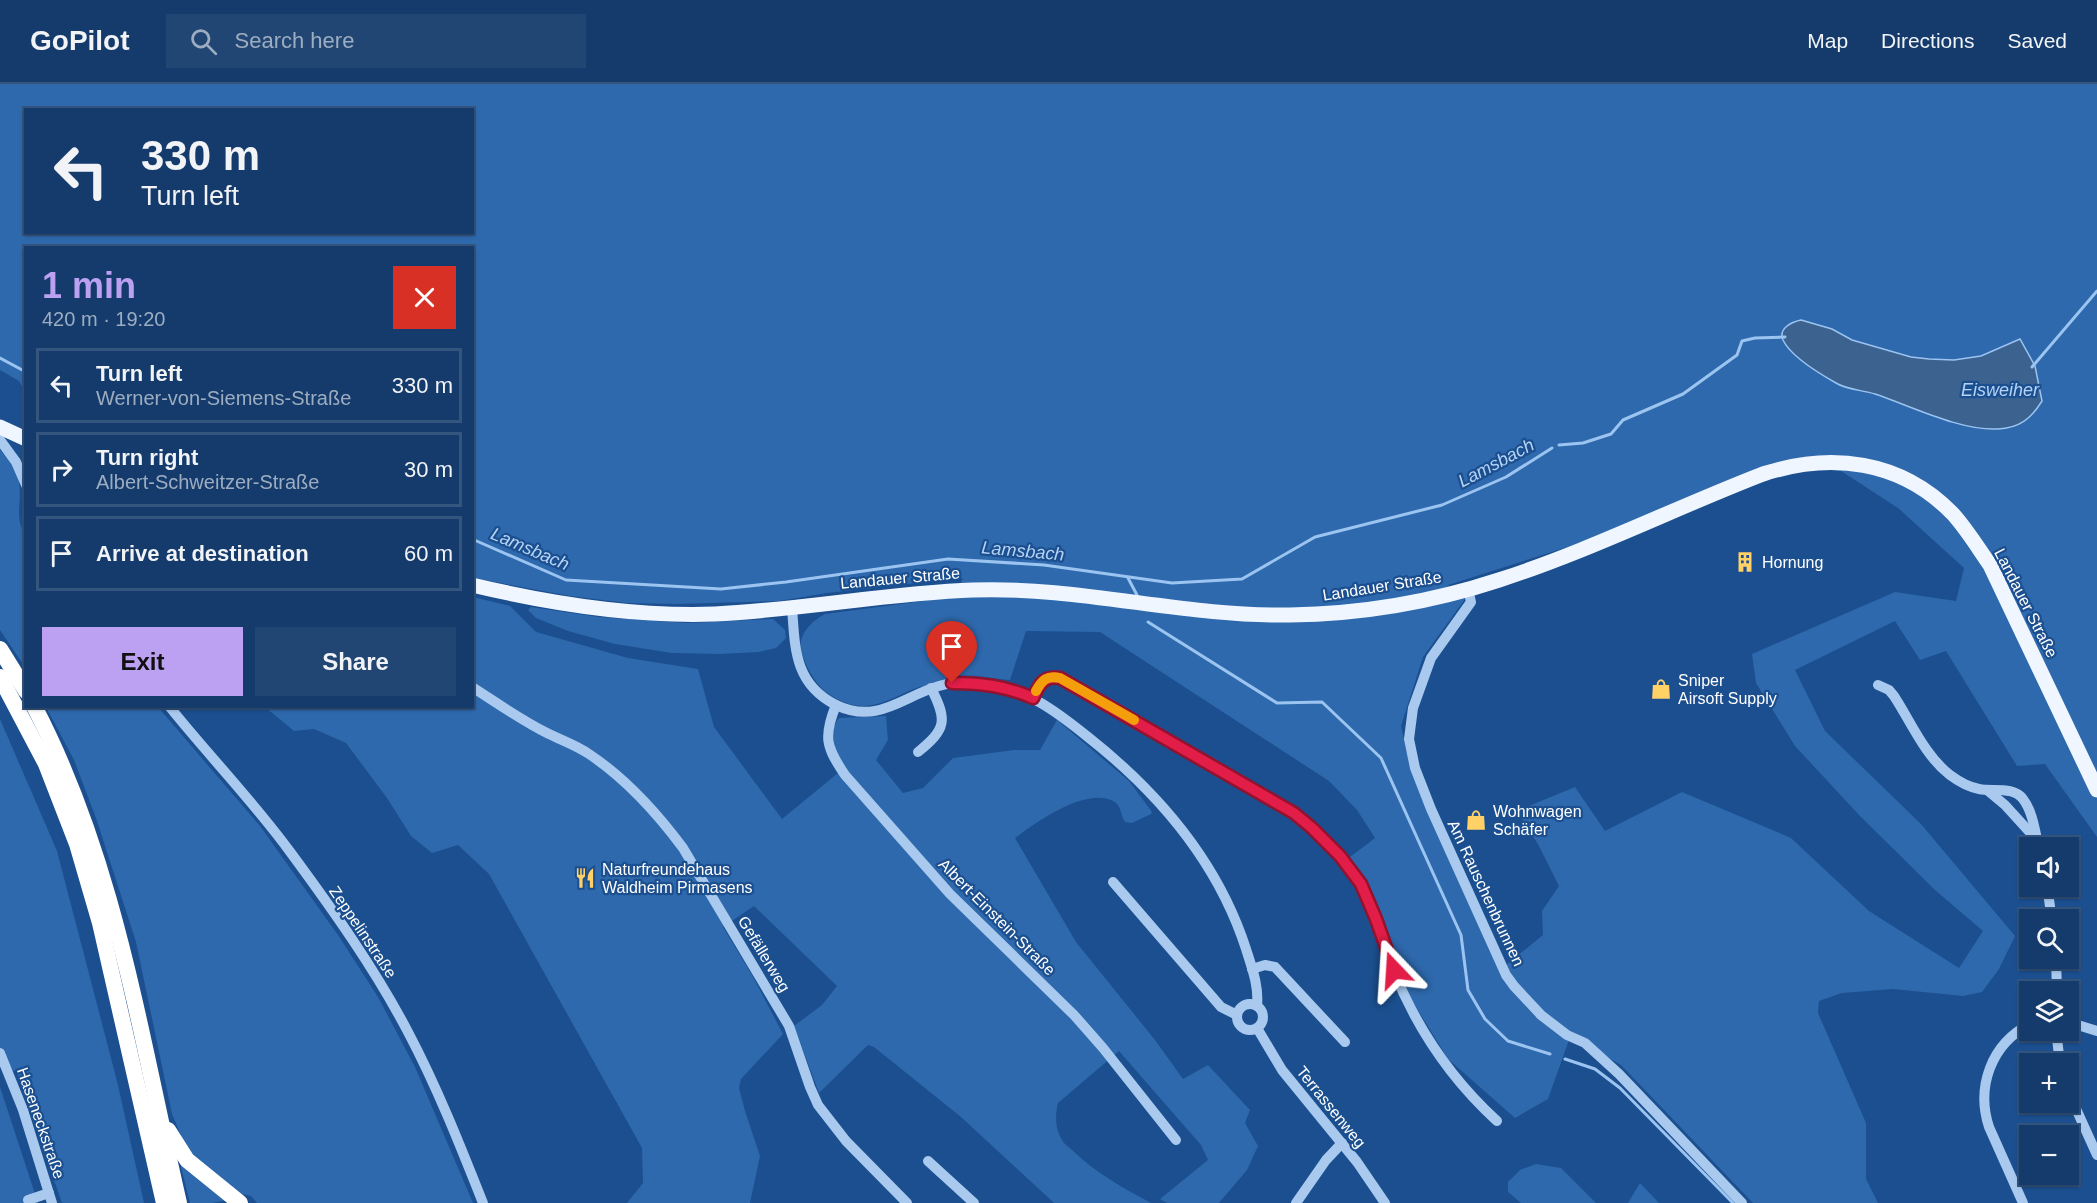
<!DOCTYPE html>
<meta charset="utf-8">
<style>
:root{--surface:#143b6b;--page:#214673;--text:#f1f3f6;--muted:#9dadc1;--line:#33557e;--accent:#bca0f2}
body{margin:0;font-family:Helvetica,sans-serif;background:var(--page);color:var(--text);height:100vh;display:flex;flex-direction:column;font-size:22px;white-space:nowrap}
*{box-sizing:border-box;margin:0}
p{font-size:20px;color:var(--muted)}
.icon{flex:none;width:33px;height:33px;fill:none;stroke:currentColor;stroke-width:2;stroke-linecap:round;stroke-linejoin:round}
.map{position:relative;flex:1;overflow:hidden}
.sheet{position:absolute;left:24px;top:162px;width:450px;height:462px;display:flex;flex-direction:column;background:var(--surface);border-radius:0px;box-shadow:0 2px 4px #0004,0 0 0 2px var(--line)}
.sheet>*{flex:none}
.hud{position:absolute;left:24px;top:24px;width:450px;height:126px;border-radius:0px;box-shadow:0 2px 4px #0004,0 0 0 2px var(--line);background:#143b6b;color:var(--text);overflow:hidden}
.buttons{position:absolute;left:2019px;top:753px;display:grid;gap:12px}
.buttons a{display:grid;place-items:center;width:60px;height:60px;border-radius:0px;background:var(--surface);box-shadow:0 2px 4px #0004,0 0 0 2px var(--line);font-size:30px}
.pin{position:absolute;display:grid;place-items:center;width:51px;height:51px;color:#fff;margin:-62px -26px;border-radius:50% 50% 50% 0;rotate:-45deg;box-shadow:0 0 6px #0007}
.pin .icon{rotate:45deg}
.me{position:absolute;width:66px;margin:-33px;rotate:340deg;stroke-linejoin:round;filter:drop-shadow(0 0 4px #0008)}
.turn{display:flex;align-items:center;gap:21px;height:126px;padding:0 18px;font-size:27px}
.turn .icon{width:78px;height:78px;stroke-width:2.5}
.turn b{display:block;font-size:42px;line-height:51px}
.round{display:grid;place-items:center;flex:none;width:63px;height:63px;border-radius:0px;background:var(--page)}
.summary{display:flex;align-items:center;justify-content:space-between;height:102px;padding:0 18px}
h1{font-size:36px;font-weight:600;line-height:45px;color:var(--accent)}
.action{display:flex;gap:12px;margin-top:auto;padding:12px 18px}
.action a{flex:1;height:69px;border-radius:0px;background:var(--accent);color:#111;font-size:24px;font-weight:600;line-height:69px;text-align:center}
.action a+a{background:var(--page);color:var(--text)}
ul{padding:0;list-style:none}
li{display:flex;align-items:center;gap:18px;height:75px;margin:0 12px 9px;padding:0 6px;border:3px solid var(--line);border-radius:0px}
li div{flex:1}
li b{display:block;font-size:22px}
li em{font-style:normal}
header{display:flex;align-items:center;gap:36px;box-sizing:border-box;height:84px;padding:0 30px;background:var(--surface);border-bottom:2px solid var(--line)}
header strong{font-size:28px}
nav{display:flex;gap:33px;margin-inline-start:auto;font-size:21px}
.search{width:420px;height:54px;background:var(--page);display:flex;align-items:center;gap:15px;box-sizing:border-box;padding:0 21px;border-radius:0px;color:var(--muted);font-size:22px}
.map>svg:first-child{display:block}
.green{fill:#2e69ad;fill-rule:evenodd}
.water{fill:#3c6290;stroke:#9cc4f0;stroke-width:1.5}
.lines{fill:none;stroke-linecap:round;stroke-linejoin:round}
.stream{stroke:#9cc4f0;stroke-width:3}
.minor{stroke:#a9c9ee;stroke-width:10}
.major{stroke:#f0f6ff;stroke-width:15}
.highway{stroke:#fff;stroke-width:16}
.route-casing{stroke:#92132f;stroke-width:15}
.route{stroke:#e11d48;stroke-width:10}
.slow{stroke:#f59e0b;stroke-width:10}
.labels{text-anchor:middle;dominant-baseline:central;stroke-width:4.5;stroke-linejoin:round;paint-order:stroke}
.poi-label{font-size:16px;fill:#fff;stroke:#1b4f8f;text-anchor:start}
.street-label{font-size:16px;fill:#fff;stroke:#1b4f8f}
.water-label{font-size:18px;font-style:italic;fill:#b5d3f5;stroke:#1b4f8f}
</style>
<header>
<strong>GoPilot</strong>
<div class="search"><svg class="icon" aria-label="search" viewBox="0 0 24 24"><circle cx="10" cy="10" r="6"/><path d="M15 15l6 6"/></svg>Search here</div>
<nav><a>Map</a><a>Directions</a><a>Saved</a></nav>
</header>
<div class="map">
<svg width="2097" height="1119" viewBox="0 0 2097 1119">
<rect width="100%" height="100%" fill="#1b4f8f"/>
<g class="green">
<path d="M0 0H2097V753L2045 680 2017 682 1946 567 1920 576 1895 537 1795 586 1825 647 1921 740 2015 852 1999 885 1982 908 1963 912 1893 905 1842 909 1819 917 1818 929 1866 1039V1095L1878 1119H1753L1621 981 1600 969 1585 956 1576 954 1558 939 1531 916 1510 891 1506 881 1543 851 1542 827 1559 802 1539 762 1517 727 1575 703 1605 747 1682 708 1791 754 1869 827 1959 884 1983 847 1935 806 1859 731 1795 662 1756 599 1752 570 1895 508 1956 517 1964 484 1898 424 1841 387 1772 379 1574 461 1448 501 1465 515 1423 573 1401 642 1411 686 1461 802 1501 889 1517 911 1535 929 1569 956 1548 1015 1515 1034 1448 975 1411 915 1371 808 1350 773 1375 754 1357 726 1329 697 1100 548 1026 547 1010 596C994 595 975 590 959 592 954 592 947 595 942 597 932 600 921 602 911 606 878 621 860 632 826 608 816 601 803 578 801 565 799 549 812 537 825 530L954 513 963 494 827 509 779 517 676 520 627 519 570 512 473 494 472 164H26L25 308 19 297 0 286ZM26 26H472V148H26ZM1801 236 1832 245 1852 256 1911 273 1929 275 1954 276 1981 272 2020 255 2035 282 2042 317C2031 335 2019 344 1998 345 1960 347 1911 322 1875 310 1863 306 1847 306 1836 299 1820 290 1791 273 1783 256 1778 244 1792 238 1801 236Z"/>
<path d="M0 366C8 375 15 383 18 394 24 414 13 432 25 450V583L0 546Z"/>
<path d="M473 513 510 522 536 548 628 574 698 585 714 643 782 735 838 689C833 670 826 652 839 634L886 632 888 656 876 676 903 709 923 704 953 674 1014 666H1040L1057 636 1129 697 1152 728 1151 730 1132 739 1125 738C1121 732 1121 722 1115 718 1088 701 1036 738 1015 754L1076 858 1155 956 1183 995 1208 981 1250 1026 1245 1039 1258 1062 1247 1086 1219 1119H1167L1160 1115 1208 1076 1201 1061 1119 967 1058 1019C1055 1031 1055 1045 1062 1056 1064 1060 1069 1063 1072 1066 1096 1089 1123 1104 1151 1119H1054L961 1033 874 963 868 961 819 1009 794 942 822 921 837 902 754 822 723 843 752 891 783 950 741 995 739 1004 745 1027 760 1072 750 1119H627L643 1099 642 1064 489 790 458 761 432 769 411 752 387 714 346 659 314 645 294 647 265 623 472 622Z"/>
<polygon points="531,523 599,533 687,539 773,535 785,546 786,554 776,564 759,568 720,570 672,569 615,560 568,547 536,534 528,526"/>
<polygon points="46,623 158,623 260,742 338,851 378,913 415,983 473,1119 257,1119 251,1112 237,1109 197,1076 185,1061 172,1030 136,858 96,734 74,676"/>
<polygon points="0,635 57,767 118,1001 144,1119 62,1119 16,987 0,984"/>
<polygon points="0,1003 38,1119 0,1119"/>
<polygon points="179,1075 228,1116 212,1119 190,1119"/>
<polygon points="1536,1080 1561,1084 1596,1119 1521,1119 1508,1108 1508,1098 1520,1086"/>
<polygon points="1640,1099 1659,1119 1628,1119"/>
</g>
<path class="water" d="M1801 236 1832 245 1852 256 1911 273 1929 275 1954 276 1981 272 2020 255 2035 282 2042 317C2031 335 2019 344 1998 345 1960 347 1911 322 1875 310 1863 306 1847 306 1836 299 1820 290 1791 273 1783 256 1778 244 1792 238 1801 236Z"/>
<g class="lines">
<g class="stream">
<polyline points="0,274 26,288"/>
<polyline points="2032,283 2097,207"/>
<polyline points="1559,361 1583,359 1611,350 1623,336 1683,310 1737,271 1742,257 1755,254 1785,253"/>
<polyline points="472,455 566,496 721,505 786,498 948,475 1044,481 1172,499 1242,495 1315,453 1442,421 1506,393 1552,364"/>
<polyline points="1128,494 1137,511"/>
<polyline points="1148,538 1277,619 1322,618 1381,674 1461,851 1468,906 1485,935 1508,957 1550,970"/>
<polyline points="1565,975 1595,985 1620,1004 1733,1119"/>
</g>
<g class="minor">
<polyline points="0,356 16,378 26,401"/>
<polyline points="1468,505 1471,518 1431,574 1413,624 1409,655 1415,684 1431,725 1506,891 1514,902 1541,931 1567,951 1585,959 1619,990 1742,1119"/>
<path d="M792 523C795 564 794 600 836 621 878 641 903 612 939 602 953 598 970 598 985 600 1026 604 1057 628 1088 653 1159 709 1218 778 1246 865 1252 884 1259 902 1257 922"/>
<path d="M1878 601 1889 606 1894 612C1911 638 1925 672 1950 691 1958 697 1969 703 1979 705 1993 708 2013 702 2023 715 2033 728 2035 748 2039 764"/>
<path d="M472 603C497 619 521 636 547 649 561 656 576 661 589 670 625 694 657 729 683 764L789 942 810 1003 818 1021 846 1057 907 1119"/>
<path d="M1033 613C1043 594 1047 588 1069 598 1117 626 1165 655 1214 683 1264 712 1315 737 1351 785 1373 815 1381 851 1393 885 1416 943 1451 995 1497 1037"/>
<path d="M836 621C823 653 826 663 845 691L950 810 1074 931 1103 964 1176 1056"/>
<path d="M169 622C209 672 254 718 291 769 333 826 375 885 408 948 437 1003 460 1061 483 1119"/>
<path d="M918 668C946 645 948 637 931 604"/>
<polyline points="1987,706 2005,721 2035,754"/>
<polyline points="1113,798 1221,923 1237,931"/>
<polyline points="2047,802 2052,836"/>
<polyline points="2056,874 2057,908"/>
<polyline points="1252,885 1265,881 1275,883 1345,958"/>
<circle cx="1250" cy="933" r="13"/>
<polyline points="2068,938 2097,947"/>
<polyline points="1257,944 1282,986 1357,1078 1385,1119"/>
<polyline points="2056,946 2060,980"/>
<polyline points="0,969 23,1026 52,1119"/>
<polyline points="2068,1007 2097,1071"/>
<polyline points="928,1077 974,1119"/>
<polyline points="28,1116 49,1109"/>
<polyline points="1296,1119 1326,1076 1342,1059"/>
<path d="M2023 1119 1989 1043C1976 1003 1991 960 2030 940"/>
</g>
<g class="major">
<polyline points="0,343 26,355"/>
<path d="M472 501C552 520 633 533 715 530 802 526 887 509 973 506 1079 502 1184 533 1290 531 1361 530 1432 518 1499 496 1589 467 1675 424 1763 390 1831 368 1900 376 1952 429 1966 444 1978 464 1990 481L2097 706"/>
</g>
<g class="highway">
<polyline points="0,565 26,607"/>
<polyline points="0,593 46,680 77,760 100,839 164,1119"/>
<path d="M34 622C115 777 140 951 179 1119"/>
<polyline points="168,1046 187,1076 240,1119"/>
</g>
</g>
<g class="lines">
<g class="route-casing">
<path id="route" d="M952 599C981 599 1006 602 1033 614 1039 601 1043 591 1060 594L1294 729 1312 744 1340 772 1361 800 1376 835 1394 886"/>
</g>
<use href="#route" class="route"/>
<path class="slow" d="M1036 607C1042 596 1047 591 1060 594L1134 636"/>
</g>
<defs>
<g id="building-bare" transform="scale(1.62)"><path d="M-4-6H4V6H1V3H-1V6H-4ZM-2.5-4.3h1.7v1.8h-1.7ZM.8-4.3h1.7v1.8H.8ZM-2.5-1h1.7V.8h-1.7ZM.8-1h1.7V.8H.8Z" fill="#ffd166" stroke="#1b4f8f" stroke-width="2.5" paint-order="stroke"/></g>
<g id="shop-bare" transform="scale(1.62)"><path d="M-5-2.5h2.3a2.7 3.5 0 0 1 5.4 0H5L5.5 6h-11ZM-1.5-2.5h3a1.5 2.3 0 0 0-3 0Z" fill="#ffd166" stroke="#1b4f8f" stroke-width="2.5" paint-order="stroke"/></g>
<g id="restaurant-bare" transform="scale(1.62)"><path d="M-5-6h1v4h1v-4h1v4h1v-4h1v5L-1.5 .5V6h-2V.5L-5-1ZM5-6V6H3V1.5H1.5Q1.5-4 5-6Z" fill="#ffd166" stroke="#1b4f8f" stroke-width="2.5" paint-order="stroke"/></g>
</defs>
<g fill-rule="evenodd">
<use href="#building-bare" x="1745" y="478"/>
<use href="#shop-bare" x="1661" y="605"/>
<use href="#shop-bare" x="1476" y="736"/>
<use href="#restaurant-bare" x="585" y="794"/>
</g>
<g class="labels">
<g class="poi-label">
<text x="1762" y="478">Hornung</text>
<text x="1678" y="596">Sniper<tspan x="1678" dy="18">Airsoft Supply</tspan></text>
<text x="1493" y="727">Wohnwagen<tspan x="1493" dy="18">Schäfer</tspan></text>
<text x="602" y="785">Naturfreundehaus<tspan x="602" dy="18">Waldheim Pirmasens</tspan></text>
</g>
<g class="street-label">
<text transform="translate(900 494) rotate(-5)">Landauer Straße</text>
<text transform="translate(1382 502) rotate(-9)">Landauer Straße</text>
<text transform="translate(2026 519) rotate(63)">Landauer Straße</text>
<text transform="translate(1486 809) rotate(65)">Am Rauschenbrunnen</text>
<text transform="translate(997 833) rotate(45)">Albert-Einstein-Straße</text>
<text transform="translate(363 848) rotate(56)">Zeppelinstraße</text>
<text transform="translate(764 870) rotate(59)">Gefällerweg</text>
<text transform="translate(1331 1023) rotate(51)">Terrassenweg</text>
<text transform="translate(41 1039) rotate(71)">Haseneckstraße</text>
</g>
<g class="water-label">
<text x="2000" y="306">Eisweiher</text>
<text transform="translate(1496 379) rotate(-28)">Lamsbach</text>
<text transform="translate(530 465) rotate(23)">Lamsbach</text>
<text transform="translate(1023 467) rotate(5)">Lamsbach</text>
</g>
</g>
</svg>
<div class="buttons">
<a><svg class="icon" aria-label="sound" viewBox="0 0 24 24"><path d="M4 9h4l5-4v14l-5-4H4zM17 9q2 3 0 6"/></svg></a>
<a><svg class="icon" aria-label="search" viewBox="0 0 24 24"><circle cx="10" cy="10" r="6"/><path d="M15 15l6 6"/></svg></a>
<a><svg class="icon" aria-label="layers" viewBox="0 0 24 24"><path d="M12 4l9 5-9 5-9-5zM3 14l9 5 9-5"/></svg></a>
<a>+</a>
<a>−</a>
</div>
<div class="pin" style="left:952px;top:599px;background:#d93025"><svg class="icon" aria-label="arrive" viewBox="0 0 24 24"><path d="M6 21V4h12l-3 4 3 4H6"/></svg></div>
<svg class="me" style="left:1394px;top:886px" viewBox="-20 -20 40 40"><path d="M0-17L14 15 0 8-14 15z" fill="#e11d48" stroke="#fff" stroke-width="4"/></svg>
<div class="hud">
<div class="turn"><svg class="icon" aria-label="left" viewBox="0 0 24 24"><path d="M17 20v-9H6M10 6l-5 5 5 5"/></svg><div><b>330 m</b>Turn left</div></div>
</div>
<section class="sheet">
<div class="summary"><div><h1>1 min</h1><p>420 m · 19:20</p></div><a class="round" style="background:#d93025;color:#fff"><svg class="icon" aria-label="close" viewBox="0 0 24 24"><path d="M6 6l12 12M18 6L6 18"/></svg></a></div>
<ul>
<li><svg class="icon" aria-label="left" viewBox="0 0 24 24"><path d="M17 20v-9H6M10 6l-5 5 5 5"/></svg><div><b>Turn left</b><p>Werner-von-Siemens-Straße</p></div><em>330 m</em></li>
<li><svg class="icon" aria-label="right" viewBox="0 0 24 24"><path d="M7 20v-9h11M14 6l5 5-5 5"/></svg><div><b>Turn right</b><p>Albert-Schweitzer-Straße</p></div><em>30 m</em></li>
<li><svg class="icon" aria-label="arrive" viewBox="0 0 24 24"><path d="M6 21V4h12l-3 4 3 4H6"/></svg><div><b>Arrive at destination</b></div><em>60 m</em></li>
</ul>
<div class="action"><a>Exit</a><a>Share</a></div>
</section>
</div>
